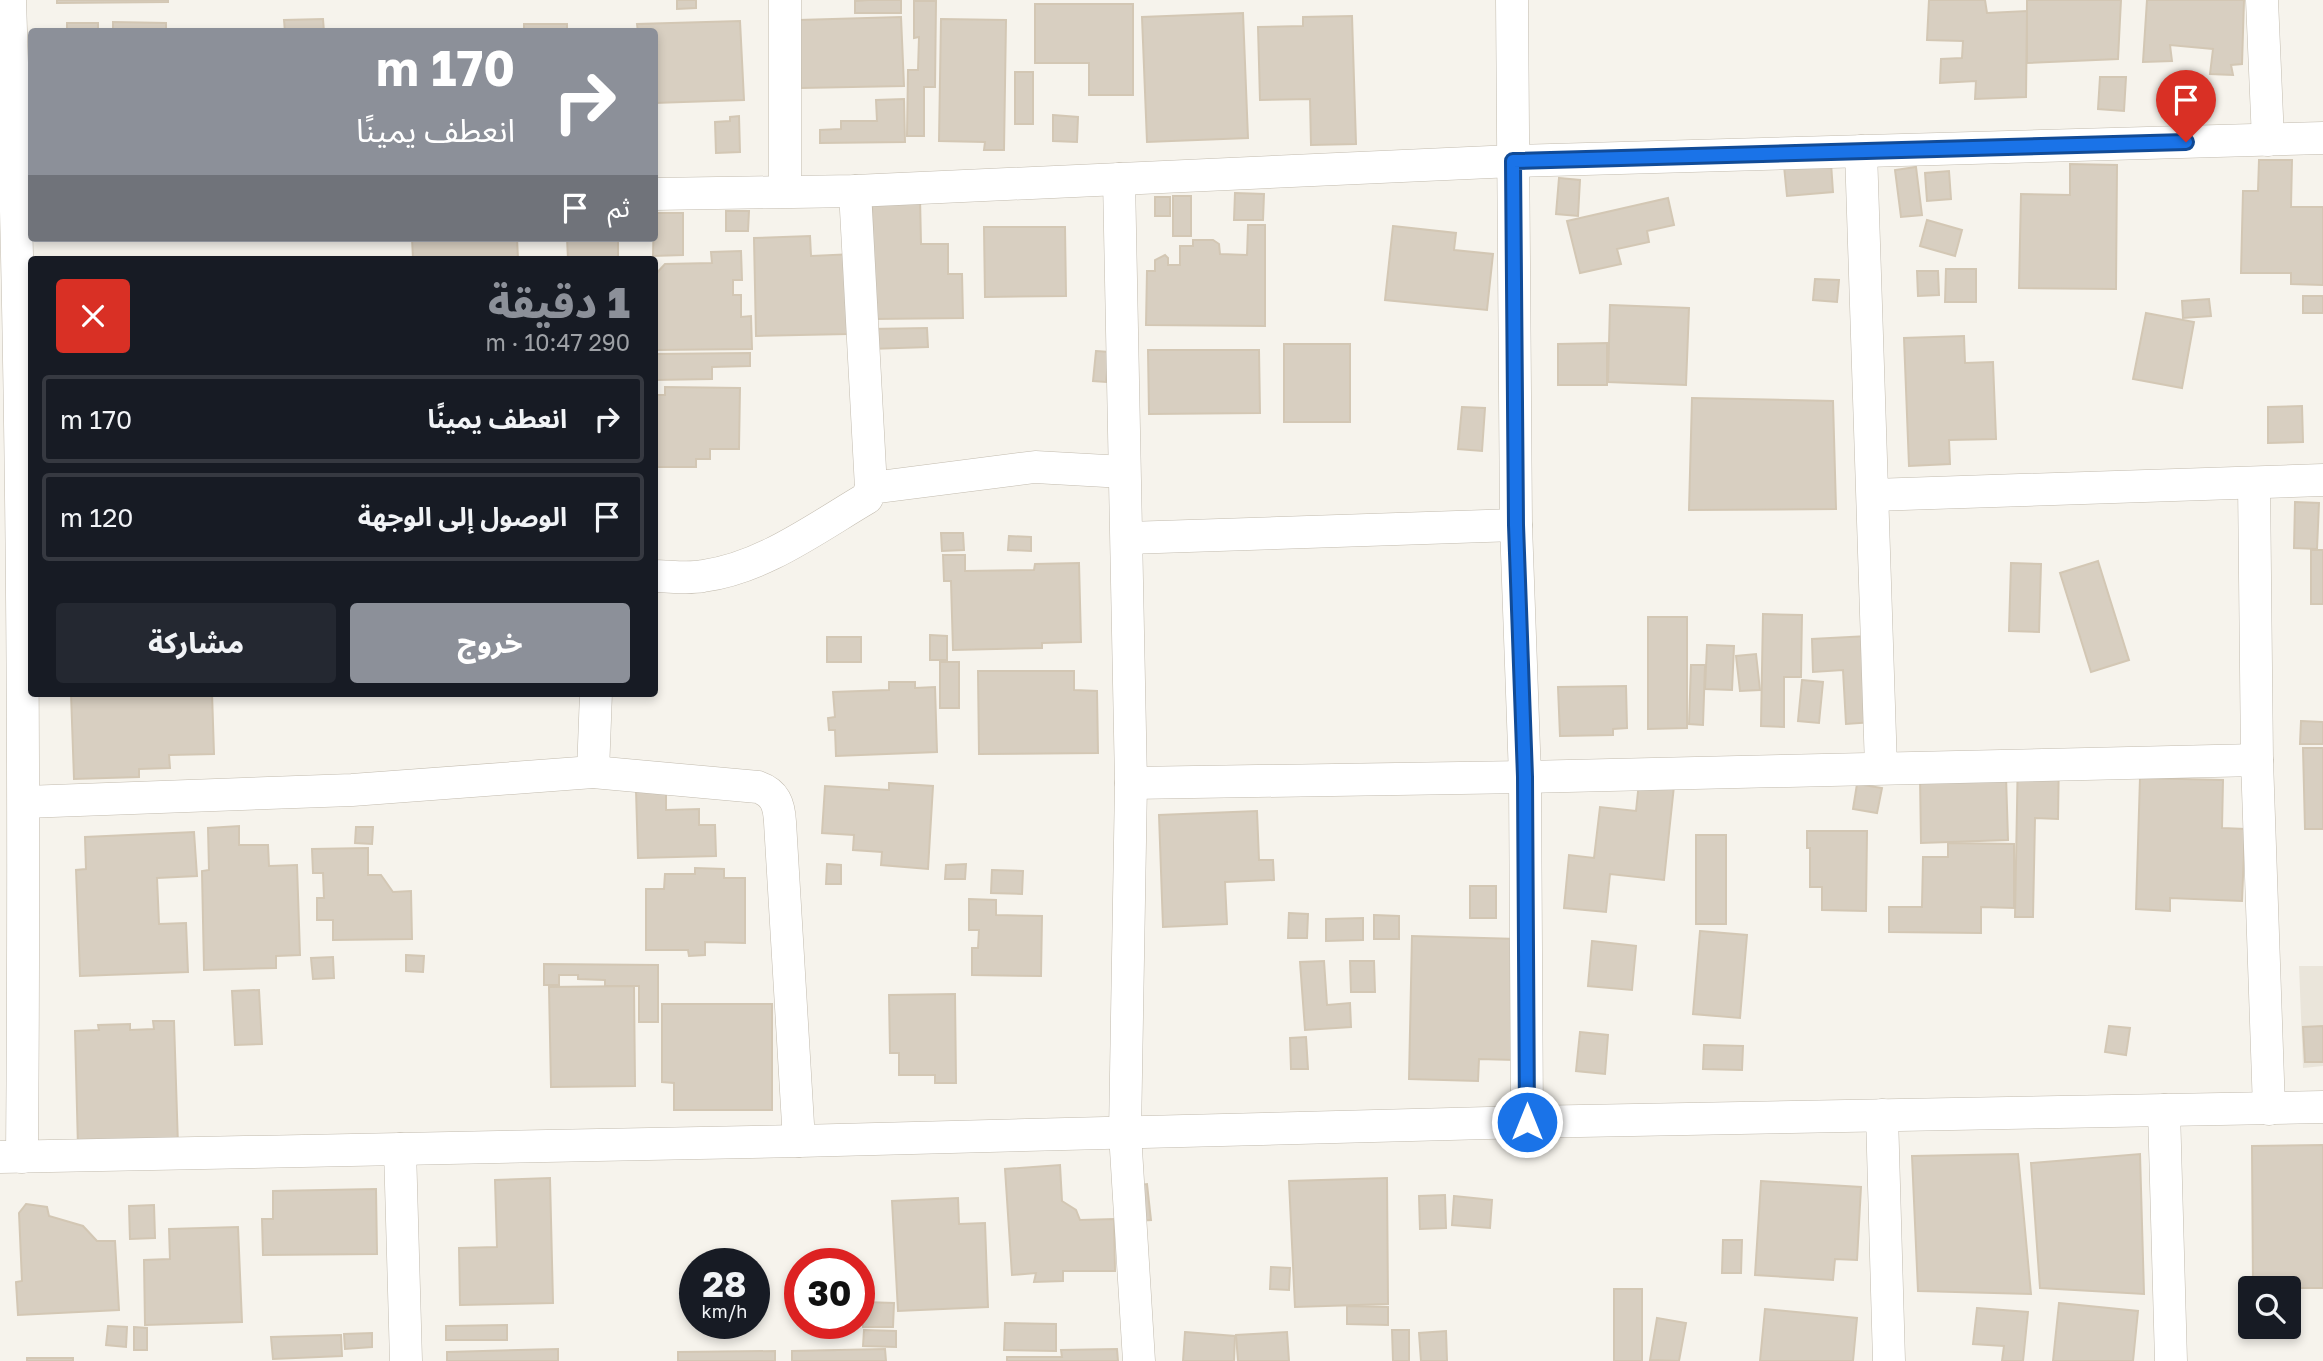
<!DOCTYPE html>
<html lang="ar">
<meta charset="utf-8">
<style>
:root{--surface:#171b24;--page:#242831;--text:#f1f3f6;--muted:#9ea1a6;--line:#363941;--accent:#8c9099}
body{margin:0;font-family:"Golos Text","Noto Sans Arabic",sans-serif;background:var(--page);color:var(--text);direction:rtl;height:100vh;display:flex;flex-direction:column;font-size:26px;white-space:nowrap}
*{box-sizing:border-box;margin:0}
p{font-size:23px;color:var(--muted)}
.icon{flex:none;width:38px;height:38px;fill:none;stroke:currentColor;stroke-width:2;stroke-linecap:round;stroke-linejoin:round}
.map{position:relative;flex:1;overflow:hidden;direction:ltr}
.details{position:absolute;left:28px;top:256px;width:630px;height:441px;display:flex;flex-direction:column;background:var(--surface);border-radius:7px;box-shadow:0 4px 10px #0003;direction:rtl}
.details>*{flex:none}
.banner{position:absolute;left:28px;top:28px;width:630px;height:214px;border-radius:7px;box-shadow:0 4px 10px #0003;direction:rtl;background:#8c9099;color:#fff;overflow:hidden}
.buttons{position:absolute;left:2238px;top:1276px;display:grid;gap:14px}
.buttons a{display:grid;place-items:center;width:63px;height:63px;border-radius:7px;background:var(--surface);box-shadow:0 4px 10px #0003;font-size:35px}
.speed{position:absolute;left:679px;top:1248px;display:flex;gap:14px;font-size:35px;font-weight:700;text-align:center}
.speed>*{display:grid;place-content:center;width:91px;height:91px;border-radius:50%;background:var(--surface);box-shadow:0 4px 10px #0003;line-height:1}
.speed small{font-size:18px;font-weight:400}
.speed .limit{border:10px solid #d22;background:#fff;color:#111}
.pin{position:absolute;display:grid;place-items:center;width:60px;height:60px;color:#fff;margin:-72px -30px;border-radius:50% 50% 50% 0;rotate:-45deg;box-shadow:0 0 7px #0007}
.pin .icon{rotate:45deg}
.me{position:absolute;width:77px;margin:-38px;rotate:0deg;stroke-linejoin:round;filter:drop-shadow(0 0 5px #0008)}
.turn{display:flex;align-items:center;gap:24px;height:147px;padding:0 28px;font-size:32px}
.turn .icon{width:91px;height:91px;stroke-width:2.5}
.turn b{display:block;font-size:49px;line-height:60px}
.then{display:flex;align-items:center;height:66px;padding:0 28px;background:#0003;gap:14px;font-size:26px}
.round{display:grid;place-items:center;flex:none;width:74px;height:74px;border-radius:7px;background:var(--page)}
.head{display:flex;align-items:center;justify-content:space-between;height:119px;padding:0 28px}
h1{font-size:42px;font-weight:800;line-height:52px;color:var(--accent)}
.action{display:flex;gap:14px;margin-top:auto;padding:14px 28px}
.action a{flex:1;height:80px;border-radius:7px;background:var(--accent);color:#fff;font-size:28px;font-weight:800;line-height:80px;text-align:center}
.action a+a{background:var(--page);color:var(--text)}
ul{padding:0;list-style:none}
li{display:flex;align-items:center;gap:21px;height:88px;margin:0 14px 10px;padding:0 14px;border:4px solid var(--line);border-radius:7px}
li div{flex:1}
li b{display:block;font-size:26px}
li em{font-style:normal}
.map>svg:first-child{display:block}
.residential{fill:#eae5da}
.building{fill:#d8cfc1;stroke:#d3c7b4;stroke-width:2}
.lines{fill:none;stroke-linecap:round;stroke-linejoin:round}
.minor-casing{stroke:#c2bbae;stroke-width:33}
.minor{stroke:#fff;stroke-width:32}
.route-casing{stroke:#114b97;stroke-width:18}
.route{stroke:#1a73e8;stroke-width:12}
</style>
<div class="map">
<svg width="2323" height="1361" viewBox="0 0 2323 1361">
<rect width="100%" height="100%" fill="#f6f3ec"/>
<polygon class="residential" points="2299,966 2323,966 2323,1066 2303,1068"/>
<g class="building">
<polygon points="57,0 168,0 168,2 57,3"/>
<polygon points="677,0 696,0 696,8 677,9"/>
<polygon points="869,0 901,0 901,13 855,13 855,1"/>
<polygon points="1929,0 1985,0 1987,13 2027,11 2026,97 1975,99 1976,81 1940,83 1941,59 1962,58 1963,41 1927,40"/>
<polygon points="2027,0 2121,0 2118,59 2027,63"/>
<polygon points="2147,0 2244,0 2242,64 2231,65 2233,75 2210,74 2213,49 2170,45 2172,61 2143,62"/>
<polygon points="914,1 936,1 935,87 924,87 924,136 907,136 908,70 918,70 919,37 914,38"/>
<polygon points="1035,4 1133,4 1133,95 1089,95 1089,63 1035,63"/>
<polygon points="1243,13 1248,138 1147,142 1142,17"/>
<polygon points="1352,16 1356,144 1311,145 1310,99 1260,100 1258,27 1303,26 1303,17"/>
<polygon points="901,17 904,86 801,88 799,20"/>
<polygon points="323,19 324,32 285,32 284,20"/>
<polygon points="941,19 1006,20 1004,150 984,150 985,142 939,141"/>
<polygon points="740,21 744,100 654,103 654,32 638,32 637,24"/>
<polygon points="113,22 166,23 166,32 113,32"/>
<rect x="67" y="23" width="31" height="9"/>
<rect x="524" y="24" width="43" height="8"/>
<rect x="1015" y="72" width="18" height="52"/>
<polygon points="2100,77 2126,77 2124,111 2098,109"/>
<polygon points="904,99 905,142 820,143 820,130 841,129 841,121 877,121 876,100"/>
<polygon points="1053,115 1078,117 1077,142 1053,141"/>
<polygon points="739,116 740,152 716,153 715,122 730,121 730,117"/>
<polygon points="2259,160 2292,160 2291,207 2323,207 2323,285 2291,284 2291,273 2241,273 2243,191 2258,191"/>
<polygon points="1831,163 1833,192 1787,196 1784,166"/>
<polygon points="2070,164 2117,165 2116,289 2019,288 2021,194 2070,195"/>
<polygon points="1916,167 1922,215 1901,217 1895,170"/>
<polygon points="1949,171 1951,199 1927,201 1925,173"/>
<polygon points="1559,178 1580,180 1578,216 1556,214"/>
<polygon points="1235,193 1264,194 1263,220 1234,220"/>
<rect x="1173" y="196" width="18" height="40"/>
<rect x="1155" y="197" width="15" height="19"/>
<polygon points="920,198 921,244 948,244 948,274 962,274 963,318 874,319 872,199"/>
<polygon points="1668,198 1674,225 1647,231 1649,242 1617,249 1621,264 1580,273 1567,221"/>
<polygon points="726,211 749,211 748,231 726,231"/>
<polygon points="654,213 683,213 683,255 653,256"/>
<polygon points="1927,220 1962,230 1955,256 1920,246"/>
<polygon points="1248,225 1265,225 1265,326 1146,325 1147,271 1155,271 1155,260 1165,255 1168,258 1168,265 1180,265 1180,246 1193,246 1193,240 1213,240 1219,244 1220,254 1247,255"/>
<polygon points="1393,226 1456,233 1454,250 1493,254 1487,310 1385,300"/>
<polygon points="984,227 1065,227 1066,296 985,297"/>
<polygon points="810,236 811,256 854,254 848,334 756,336 754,238"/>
<polygon points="412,238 517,238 518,259 413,259"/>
<polygon points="567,238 618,238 618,259 568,259"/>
<polygon points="741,251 742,280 733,280 733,295 741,295 741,317 751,316 752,349 654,350 654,276 665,264 712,263 711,252"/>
<polygon points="1946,269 1976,269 1976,302 1945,302"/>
<polygon points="1917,271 1938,271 1939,295 1918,296"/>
<polygon points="1815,279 1839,280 1837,302 1813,300"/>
<rect x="2303" y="296" width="20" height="17"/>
<polygon points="2209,299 2211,316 2183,318 2182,301"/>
<polygon points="1610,305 1689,308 1686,385 1608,382"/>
<polygon points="2146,313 2194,322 2182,388 2133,379"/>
<polygon points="927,328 928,347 870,349 870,329"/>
<polygon points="1964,336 1965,363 1993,362 1996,439 1949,440 1950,464 1909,466 1904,338"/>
<polygon points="1607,343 1607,385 1558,385 1558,344"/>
<rect x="1284" y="344" width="66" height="78"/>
<polygon points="1148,350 1259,350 1260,413 1149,414"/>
<polygon points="1096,351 1109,352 1106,382 1093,381"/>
<polygon points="750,353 750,366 712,367 712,379 654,380 654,354"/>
<polygon points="665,387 740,388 739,449 710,449 710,459 696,459 696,467 654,467 654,395 665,395"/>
<polygon points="1692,398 1833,401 1836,509 1689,510"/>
<polygon points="2302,406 2303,442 2268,443 2268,407"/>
<polygon points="1462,407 1485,408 1482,451 1458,449"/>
<polygon points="2295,502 2319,503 2317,549 2294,548"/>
<polygon points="941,533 963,533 964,550 942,551"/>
<polygon points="1009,536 1031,537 1031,551 1008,550"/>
<rect x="2311" y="550" width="12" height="54"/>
<polygon points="943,555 965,555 965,571 1034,570 1035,564 1079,563 1081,642 1042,643 1042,648 953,650 951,581 944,581"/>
<polygon points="2098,561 2129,660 2091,672 2060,573"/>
<polygon points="2011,563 2041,564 2039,632 2009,631"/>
<polygon points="1763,614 1802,615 1801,677 1784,677 1784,727 1761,726"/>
<polygon points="1648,617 1687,617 1687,728 1648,729"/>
<polygon points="930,635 947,636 947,660 930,660"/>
<polygon points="1868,636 1873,722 1846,724 1843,670 1813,672 1812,639"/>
<rect x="827" y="637" width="34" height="25"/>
<polygon points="1707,645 1734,646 1732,690 1705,689"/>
<polygon points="1756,654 1760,690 1740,691 1736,656"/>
<rect x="940" y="662" width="19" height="46"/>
<polygon points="1691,665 1705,665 1703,725 1689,724"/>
<polygon points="978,671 1074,671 1074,690 1097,691 1098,753 979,754"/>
<polygon points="1802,680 1823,682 1819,723 1798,721"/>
<polygon points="889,682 915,682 915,688 935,687 937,752 836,756 835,730 829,730 828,718 835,717 833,692 889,690"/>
<polygon points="1626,686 1627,728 1613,729 1613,735 1560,736 1558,687"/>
<polygon points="71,693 212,693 214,754 169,755 170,768 139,769 139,777 74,779"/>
<polygon points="2301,721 2323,722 2323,744 2300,744"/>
<polygon points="2303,748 2323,748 2323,829 2305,829"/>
<polygon points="2018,752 2059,753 2058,819 2035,818 2033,917 2015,917"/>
<polygon points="2006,776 2008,840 1921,843 1920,777"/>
<polygon points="2140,778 2223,780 2222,828 2245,829 2242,901 2170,898 2170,911 2136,909"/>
<polygon points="1639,782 1674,786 1664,880 1610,874 1606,912 1564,908 1569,855 1594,858 1600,807 1636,811"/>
<polygon points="889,783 933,786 928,869 881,865 882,852 853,850 854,835 822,833 825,786 889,790"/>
<polygon points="1857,784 1882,788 1877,813 1853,809"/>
<polygon points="666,789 666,810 699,809 699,825 715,825 716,856 638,858 636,790"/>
<polygon points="1257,811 1259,860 1273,860 1274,880 1225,882 1227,924 1163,927 1159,815"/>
<polygon points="239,826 239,845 268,845 269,866 297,865 300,955 276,956 276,968 204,970 202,871 209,870 208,828"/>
<polygon points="356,827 373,827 372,844 355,843"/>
<polygon points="1807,831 1867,831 1866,911 1822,910 1822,887 1810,887 1810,848 1807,848"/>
<polygon points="194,832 197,876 157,878 159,924 186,923 188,972 80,976 76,870 86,869 85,837"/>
<rect x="1696" y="835" width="30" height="89"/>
<polygon points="1948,843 2014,844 2014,908 1981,907 1981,933 1889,932 1889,907 1922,907 1923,857 1948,857"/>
<polygon points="368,848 368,875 381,875 393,892 411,891 412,939 333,940 333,920 317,920 317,898 324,898 323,873 313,873 312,849"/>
<polygon points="827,864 841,865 841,884 826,884"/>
<polygon points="966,864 965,879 945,879 946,865"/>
<polygon points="695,868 724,869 724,878 745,878 745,943 705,942 705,955 689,956 688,950 646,950 646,889 664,889 665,874 695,874"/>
<polygon points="992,870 1023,871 1022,894 991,893"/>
<rect x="1470" y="886" width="26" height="32"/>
<polygon points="969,899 996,900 996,915 1042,916 1041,976 972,975 972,948 978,948 979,930 969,930"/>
<polygon points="1289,913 1308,914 1307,938 1288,938"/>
<polygon points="1374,915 1399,916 1399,939 1374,939"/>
<polygon points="1363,918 1363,940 1326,941 1326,919"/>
<polygon points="1700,931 1747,935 1740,1018 1693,1014"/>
<polygon points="1412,936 1518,939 1515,1060 1479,1059 1478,1081 1409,1079"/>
<polygon points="1592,941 1636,946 1632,990 1588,986"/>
<polygon points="406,955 424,956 423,972 406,971"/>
<polygon points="333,957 334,978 313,979 311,958"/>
<polygon points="1324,961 1327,1005 1350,1003 1351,1027 1305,1030 1300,962"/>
<polygon points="1350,961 1374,961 1375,992 1351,992"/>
<polygon points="544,964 658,965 658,1022 639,1022 639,986 605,986 605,980 578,979 578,975 559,975 559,985 544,985"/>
<polygon points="634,986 635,1086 551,1087 549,987"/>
<polygon points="259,990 262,1044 235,1045 232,991"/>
<polygon points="955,994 956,1083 935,1083 935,1075 899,1075 899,1053 890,1053 889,995"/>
<polygon points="662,1004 772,1004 772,1110 674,1110 674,1083 662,1082"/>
<polygon points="153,1021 174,1021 178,1146 78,1148 75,1031 99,1030 98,1025 130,1024 130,1030 154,1029"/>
<polygon points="2109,1026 2130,1028 2126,1055 2105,1052"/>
<polygon points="2323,1026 2323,1062 2305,1062 2303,1027"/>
<polygon points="1580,1032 1608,1035 1605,1074 1576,1071"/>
<polygon points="1306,1037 1308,1069 1291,1069 1290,1038"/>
<polygon points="1704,1045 1743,1046 1742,1070 1703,1069"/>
<polygon points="2323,1145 2323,1288 2253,1288 2252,1146"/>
<polygon points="2018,1154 2031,1294 1918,1291 1912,1156"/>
<polygon points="2140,1154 2144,1294 2040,1288 2031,1163"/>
<polygon points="1060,1165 1062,1201 1076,1210 1080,1220 1114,1219 1115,1271 1063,1271 1063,1281 1034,1282 1036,1273 1012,1275 1005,1169"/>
<polygon points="550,1178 553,1303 460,1305 459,1248 497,1247 495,1180"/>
<polygon points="1387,1178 1388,1304 1295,1307 1289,1181"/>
<polygon points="1761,1181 1861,1187 1857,1260 1835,1259 1833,1280 1755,1275"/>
<polygon points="1147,1184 1151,1220 1135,1221 1131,1186"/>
<polygon points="376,1189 377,1254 263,1255 262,1219 273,1219 273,1191"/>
<polygon points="1445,1195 1446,1228 1420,1229 1419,1196"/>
<polygon points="1454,1196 1492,1200 1490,1228 1452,1225"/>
<polygon points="958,1198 959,1224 985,1223 988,1307 898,1311 892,1201"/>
<polygon points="26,1204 47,1207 49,1216 83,1226 97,1241 115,1241 119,1310 18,1315 16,1282 22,1281 19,1213"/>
<polygon points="154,1205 155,1238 130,1239 129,1206"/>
<polygon points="238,1227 242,1322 145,1325 144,1260 170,1259 169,1229"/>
<polygon points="1723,1240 1742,1240 1741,1273 1722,1273"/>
<polygon points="1271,1267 1290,1268 1289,1290 1270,1289"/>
<rect x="1614" y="1289" width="28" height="72"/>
<polygon points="863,1302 894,1303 893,1327 863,1327"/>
<polygon points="2059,1303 2138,1311 2133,1361 2053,1361"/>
<polygon points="1347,1306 1388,1307 1388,1325 1347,1324"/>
<polygon points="1977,1308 2028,1312 2023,1361 2002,1361 2004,1346 1973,1344"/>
<polygon points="1765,1309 1857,1318 1853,1361 1760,1361"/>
<polygon points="1657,1318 1686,1323 1679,1361 1650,1360"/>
<polygon points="1005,1323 1056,1324 1056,1351 1004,1350"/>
<polygon points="507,1325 507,1340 446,1340 446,1326"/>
<polygon points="108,1326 127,1327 126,1347 106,1345"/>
<polygon points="134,1327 147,1328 147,1350 134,1350"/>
<polygon points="864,1330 896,1331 896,1347 863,1346"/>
<polygon points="1392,1330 1409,1330 1409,1361 1393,1361"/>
<polygon points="1446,1331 1447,1361 1421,1361 1419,1333"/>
<polygon points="1185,1332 1235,1336 1234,1361 1183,1361"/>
<polygon points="1287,1332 1289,1361 1238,1361 1236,1335"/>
<polygon points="372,1333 372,1347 345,1349 344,1334"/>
<polygon points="341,1335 342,1356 273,1359 271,1337"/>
<polygon points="558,1349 558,1361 447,1361 447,1352"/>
<polygon points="885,1349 886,1361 792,1361 792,1351"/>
<polygon points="1117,1349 1118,1361 1007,1361 1007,1357 1062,1357 1061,1350"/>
<polygon points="775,1351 775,1361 678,1361 678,1352"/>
<rect x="27" y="1358" width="46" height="3"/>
</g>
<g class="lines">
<g class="minor-casing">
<g id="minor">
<path d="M10 0C23 386 25 771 22 1157"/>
<polyline points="1512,0 1516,525 1525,777 1527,1122"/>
<polyline points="2262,0 2268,140"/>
<polyline points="1861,151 1881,768"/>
<polyline points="1119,179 1131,783 1125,1133 1139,1361"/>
<polyline points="785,191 785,0"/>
<polyline points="855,191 871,488"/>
<polyline points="654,194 855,191 1513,161 2323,138"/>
<polyline points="2254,483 2257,760 2269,1109"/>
<polyline points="1873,495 2323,480"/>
<polyline points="1128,538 1516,525"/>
<path d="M654 576C670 576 687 579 703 576 763 568 816 528 867 498L871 488 1035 467 1124 472"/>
<polyline points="593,772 596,693"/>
<polyline points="1131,783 1525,777 2257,760"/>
<path d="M25 802 352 790 593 772 758 787C775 793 779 804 780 822L799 1141"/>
<polyline points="2164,1110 2171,1361"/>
<polyline points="1882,1115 1889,1361"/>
<polyline points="400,1149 406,1361"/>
<polyline points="0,1157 799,1141 1527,1122 2323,1107"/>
</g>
</g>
<use href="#minor" class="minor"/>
</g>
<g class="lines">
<g class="route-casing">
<polyline id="route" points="1527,1122 1525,777 1516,525 1513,161 2186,142"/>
</g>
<use href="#route" class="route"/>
</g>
</svg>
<div class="buttons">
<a><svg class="icon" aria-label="search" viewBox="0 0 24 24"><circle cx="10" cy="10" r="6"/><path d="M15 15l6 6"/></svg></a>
</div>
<div class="speed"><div>28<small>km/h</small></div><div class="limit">30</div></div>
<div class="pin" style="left:2186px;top:142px;background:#d93025"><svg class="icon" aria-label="arrive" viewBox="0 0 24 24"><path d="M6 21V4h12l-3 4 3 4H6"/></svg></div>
<svg class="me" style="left:1527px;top:1122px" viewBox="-20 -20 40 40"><circle r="17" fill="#1a73e8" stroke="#fff" stroke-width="3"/><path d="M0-11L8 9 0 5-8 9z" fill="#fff"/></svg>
<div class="banner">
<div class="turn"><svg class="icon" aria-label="right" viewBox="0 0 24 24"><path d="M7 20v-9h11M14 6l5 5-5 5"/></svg><div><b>170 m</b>انعطف يمينًا</div></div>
<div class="then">ثم<svg class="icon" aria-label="arrive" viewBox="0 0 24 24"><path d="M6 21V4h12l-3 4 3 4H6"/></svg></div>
</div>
<section class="details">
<div class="head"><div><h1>1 دقيقة</h1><p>290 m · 10:47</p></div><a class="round" style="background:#d93025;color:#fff"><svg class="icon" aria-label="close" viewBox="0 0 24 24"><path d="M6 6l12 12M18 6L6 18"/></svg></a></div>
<ul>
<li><svg class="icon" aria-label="right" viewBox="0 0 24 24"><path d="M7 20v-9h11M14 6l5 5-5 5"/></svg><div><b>انعطف يمينًا</b></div><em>170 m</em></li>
<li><svg class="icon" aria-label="arrive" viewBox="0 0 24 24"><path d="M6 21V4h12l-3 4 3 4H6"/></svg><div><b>الوصول إلى الوجهة</b></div><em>120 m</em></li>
</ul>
<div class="action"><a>خروج</a><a>مشاركة</a></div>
</section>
</div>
